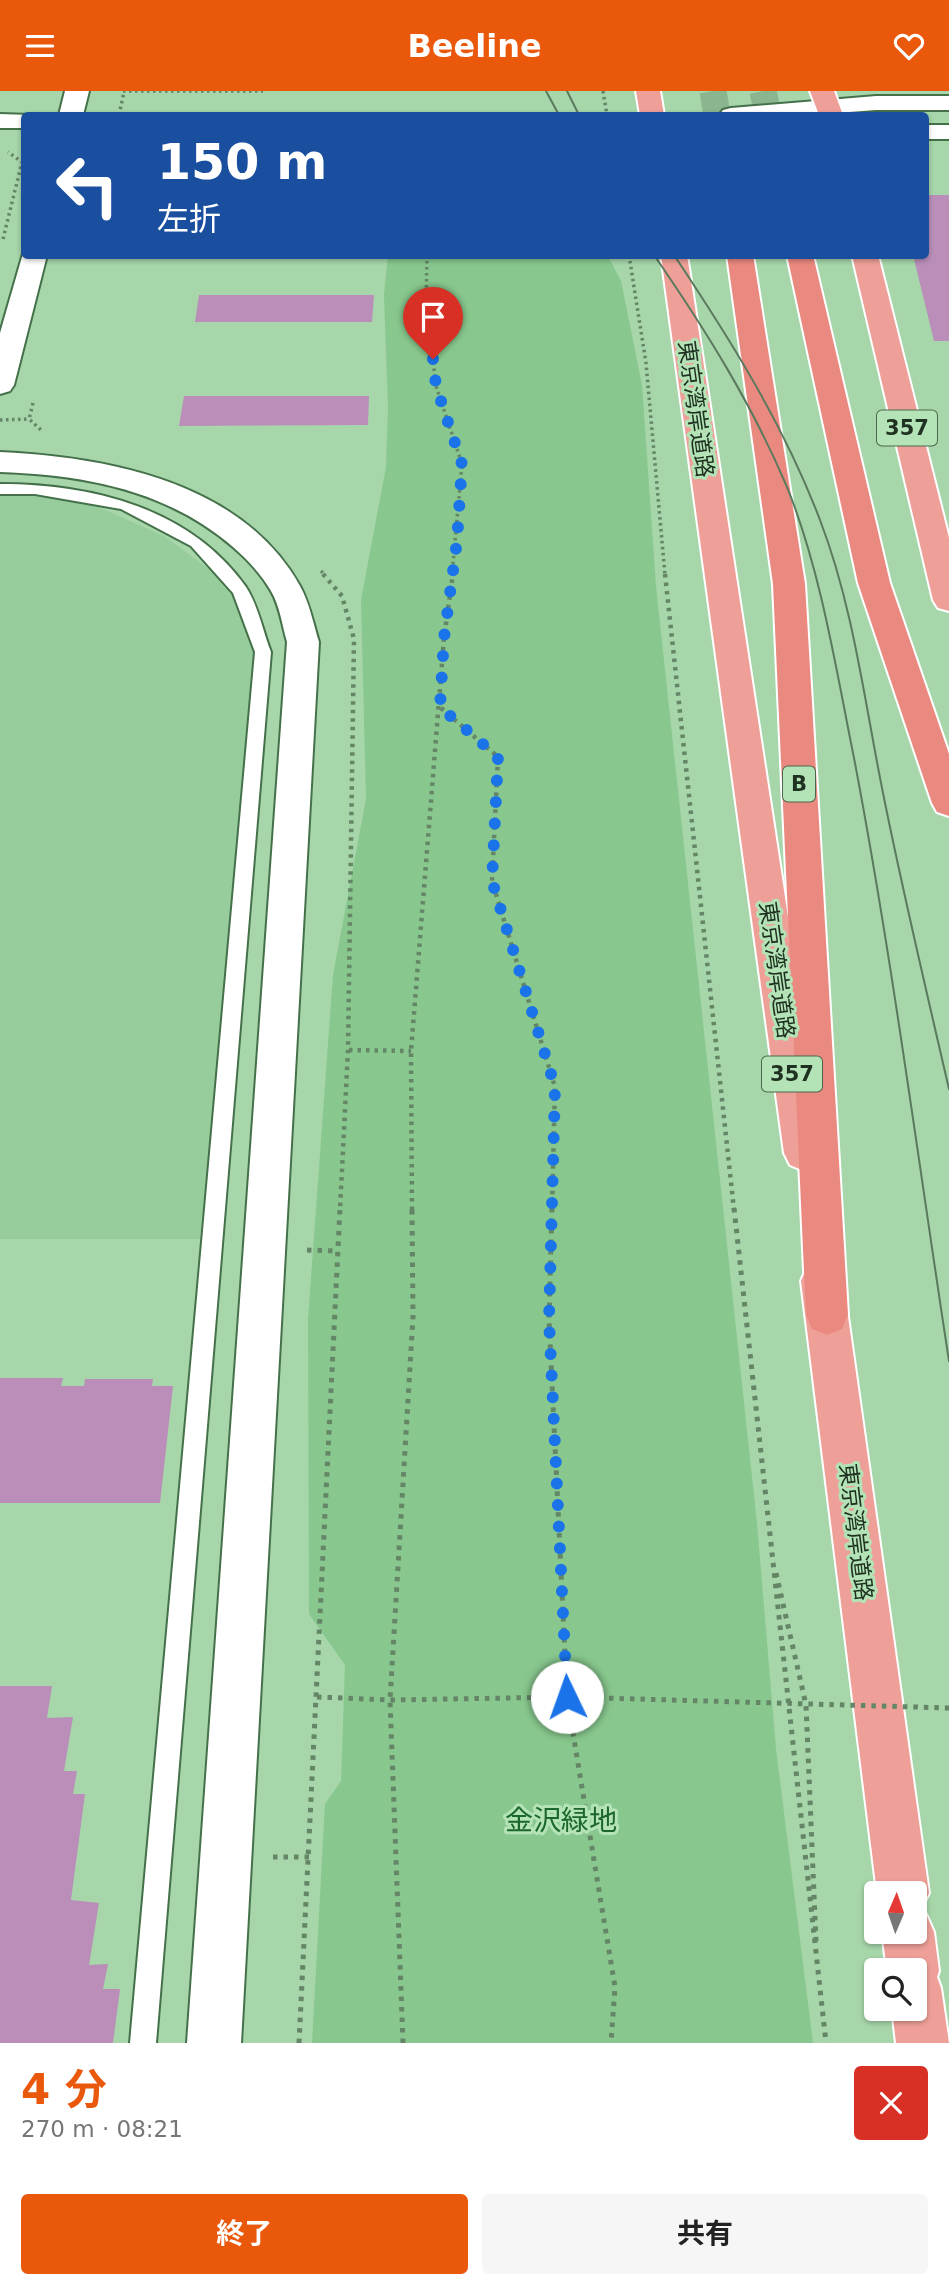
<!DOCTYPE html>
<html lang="ja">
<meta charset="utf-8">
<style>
:root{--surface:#fff;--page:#f6f6f6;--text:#222;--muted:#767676;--accent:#ea580c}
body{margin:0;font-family:"DejaVu Sans","Noto Sans JP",sans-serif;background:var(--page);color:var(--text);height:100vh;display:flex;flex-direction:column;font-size:26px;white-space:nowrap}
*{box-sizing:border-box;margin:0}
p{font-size:23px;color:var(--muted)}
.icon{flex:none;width:38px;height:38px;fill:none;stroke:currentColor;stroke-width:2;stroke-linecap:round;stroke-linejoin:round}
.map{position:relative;height:1952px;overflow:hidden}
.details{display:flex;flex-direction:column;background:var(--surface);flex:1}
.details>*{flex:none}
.hud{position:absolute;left:21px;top:21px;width:908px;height:147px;border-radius:7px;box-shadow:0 2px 5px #0004;background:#1a4fa0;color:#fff;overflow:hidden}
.needle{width:46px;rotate:2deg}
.tools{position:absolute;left:864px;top:1790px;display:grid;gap:14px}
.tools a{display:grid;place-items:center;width:63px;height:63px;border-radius:7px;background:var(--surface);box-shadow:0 2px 5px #0004;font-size:35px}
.pin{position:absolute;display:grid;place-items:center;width:60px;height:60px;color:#fff;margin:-72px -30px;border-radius:50% 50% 50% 0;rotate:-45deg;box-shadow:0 0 7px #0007}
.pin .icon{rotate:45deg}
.me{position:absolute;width:77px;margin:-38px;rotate:357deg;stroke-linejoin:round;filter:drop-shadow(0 0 5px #0008)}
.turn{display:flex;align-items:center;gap:24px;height:147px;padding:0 21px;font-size:32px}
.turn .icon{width:91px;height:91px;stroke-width:2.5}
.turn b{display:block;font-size:49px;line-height:60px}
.round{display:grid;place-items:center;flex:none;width:74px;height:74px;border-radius:7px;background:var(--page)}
.headline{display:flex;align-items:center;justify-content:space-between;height:119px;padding:0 21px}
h1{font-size:42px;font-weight:700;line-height:52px;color:var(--accent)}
.button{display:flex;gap:14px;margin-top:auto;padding:14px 21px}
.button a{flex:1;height:80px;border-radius:7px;background:var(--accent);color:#fff;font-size:28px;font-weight:700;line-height:80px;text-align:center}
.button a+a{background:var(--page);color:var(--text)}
header{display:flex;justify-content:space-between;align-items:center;height:91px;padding:0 21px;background:var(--accent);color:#fff;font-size:32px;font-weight:700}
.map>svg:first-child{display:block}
.built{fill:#97cd9c}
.green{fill:#88c88e}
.building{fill:#ba8eb9}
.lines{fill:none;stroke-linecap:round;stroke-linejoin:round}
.motorway-tunnel{stroke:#8bb58e;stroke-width:27;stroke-dasharray:27 13;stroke-linecap:butt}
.service-casing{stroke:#45714a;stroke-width:4}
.tertiary-casing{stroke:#45714a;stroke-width:4}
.trunk-casing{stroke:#fff;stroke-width:4}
.motorway-casing{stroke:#fff;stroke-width:4}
.path-far2{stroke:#648667;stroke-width:3.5;stroke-dasharray:2.5 3.5;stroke-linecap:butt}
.path-far1{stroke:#648667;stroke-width:4.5;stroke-dasharray:3.5 5;stroke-linecap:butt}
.path{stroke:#648667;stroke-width:5;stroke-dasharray:4.5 6;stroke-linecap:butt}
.service{fill:#fff;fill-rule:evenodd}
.tertiary{fill:#fff;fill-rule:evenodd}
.trunk{fill:#eea098;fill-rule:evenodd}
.motorway{fill:#ea897f;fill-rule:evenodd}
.tram{stroke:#5a795d;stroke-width:2}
.path-bridge{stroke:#648667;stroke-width:5;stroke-dasharray:4.5 6;stroke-linecap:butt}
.route{stroke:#1a73e8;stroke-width:12;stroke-dasharray:0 21.6}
.labels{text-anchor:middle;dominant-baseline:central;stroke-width:6;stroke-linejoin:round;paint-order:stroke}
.shield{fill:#b3e3b6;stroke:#4b664d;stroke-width:2}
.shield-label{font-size:21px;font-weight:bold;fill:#1f3120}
.street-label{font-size:23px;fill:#1f3120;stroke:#b3e3b6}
.near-park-label{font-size:28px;fill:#1c672b;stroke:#b3e3b6}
</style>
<header><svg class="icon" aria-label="menu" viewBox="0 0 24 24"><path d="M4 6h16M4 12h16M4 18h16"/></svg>Beeline<svg class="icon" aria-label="heart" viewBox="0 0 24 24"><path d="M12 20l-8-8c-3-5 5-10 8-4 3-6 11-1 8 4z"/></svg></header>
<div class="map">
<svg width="949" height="1952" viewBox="0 0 949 1952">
<rect width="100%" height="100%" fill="#a6d6aa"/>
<polygon class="built" points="0,403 22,403 96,415 164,445 232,495 261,565 200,1148 0,1148"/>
<polygon class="green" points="388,165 608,165 621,190 642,294 656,495 757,1432 776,1658 813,1952 312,1952 325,1713 341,1690 345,1574 309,1523 308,1228 333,884 366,708 361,509 386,376 388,315 384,203"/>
<g class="building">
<polygon points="926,104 949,104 949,250 934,250 913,164 926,164"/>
<polygon points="199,204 374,204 372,231 195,231"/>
<polygon points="184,305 369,305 368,334 179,335"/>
<polygon points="0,1287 63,1287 61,1295 84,1295 85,1288 153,1288 152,1295 173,1295 160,1412 0,1412"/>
<polygon points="0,1595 52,1595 47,1627 73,1626 64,1680 77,1680 73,1703 85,1703 71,1809 99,1812 89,1874 108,1873 103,1898 120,1898 113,1952 0,1952"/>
</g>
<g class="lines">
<g class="motorway-tunnel">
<polyline points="713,0 717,24"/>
<polyline points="763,0 768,24"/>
</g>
<g class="service-casing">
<path id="service" d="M0 393C92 393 190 417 246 496 258 514 263 541 271 561L156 1952H130L255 561 233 502 191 455 121 418 35 403H0Z"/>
</g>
<g class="tertiary-casing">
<g id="tertiary">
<polygon points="65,0 89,0 83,24 59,24"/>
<polygon points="876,5 949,5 949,19 876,19 811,24 719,24 723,19 731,17"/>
<polygon points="0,23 31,24 24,24 24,37 0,37"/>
<rect x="926" y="34" width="23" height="14"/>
<polygon points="24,159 24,164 47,164 14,294 10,300 0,303 0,242"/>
<path d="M0 361C108 366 242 391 300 495 310 513 313 532 319 551L241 1952H187L287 551C282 534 280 515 271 500 262 484 247 468 233 456 167 399 85 384 0 381Z"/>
</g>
</g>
<g class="trunk-casing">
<g id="trunk">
<polygon points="636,0 660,0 664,24 640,24"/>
<polygon points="810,0 834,0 843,24 819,24"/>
<polygon points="661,164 687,164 824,1062 818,1074 804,1080 790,1074 784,1062"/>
<polygon points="852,164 878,164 949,447 949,520 938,517 933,509"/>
<polygon points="822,1171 837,1176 843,1190 929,1802 920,1820 926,1823 934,1841 939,1880 937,1886 941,1897 949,1952 896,1952 892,1918 915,1918 915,1880 887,1880 882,1841 915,1841 915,1802 877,1802 801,1190 807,1176"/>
</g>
</g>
<g class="motorway-casing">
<g id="motorway">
<polygon points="727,164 753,164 805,493 848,1224 842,1238 827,1244 812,1238 806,1224 773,493"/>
<polygon points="787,164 813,164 890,492 949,663 949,725 937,721 932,712 858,492"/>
</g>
</g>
<g class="path-far2">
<polyline points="123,0 263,0"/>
<polyline points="603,0 607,24"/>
<polyline points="119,24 124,1"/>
<polyline points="3,148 22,71 8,61"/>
<polyline points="427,164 426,213 436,295 462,373 452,484"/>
<polyline points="629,164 646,272 665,484"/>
<polyline points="33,312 29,328 41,339"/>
<polyline points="0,329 29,328"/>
<polyline points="321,480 325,484"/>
</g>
<g class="path-far1">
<polyline points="323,483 342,505 354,548 348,959 340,1119"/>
<polyline points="665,483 734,1119"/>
<polyline points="441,617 498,666 492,790 555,996 552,1119"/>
<polyline points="349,959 411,960"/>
<polyline points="412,1119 411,960 444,547 453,483"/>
</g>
<g class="path">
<polyline points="552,1117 549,1229 567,1606 615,1896 611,1952"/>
<polyline points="734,1117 826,1952"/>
<polyline points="307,1159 338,1160"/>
<polyline points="776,1482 806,1614 816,1851"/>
<polyline points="317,1606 390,1609 567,1606"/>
<polyline points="273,1766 309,1766"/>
<polyline points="299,1952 340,1117"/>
<polyline points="403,1952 390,1609 413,1226 412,1117"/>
</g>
<use href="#service" class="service"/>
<use href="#tertiary" class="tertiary"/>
<use href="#trunk" class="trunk"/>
<use href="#motorway" class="motorway"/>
<g class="tram">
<polyline points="546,0 559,24"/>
<polyline points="567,0 579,24"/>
<path d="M654 164C705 238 752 313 787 396 821 480 836 578 854 667 892 866 918 1069 949 1270"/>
<path d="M674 164C730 248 784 334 820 429 853 515 864 607 882 697 902 798 926 898 949 998"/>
</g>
<polyline class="path-bridge" points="567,1606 949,1617"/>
</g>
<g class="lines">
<polyline class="route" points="433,268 436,295 462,373 457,450 444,547 440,616 498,666 492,790 555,996 549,1229 567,1606"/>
</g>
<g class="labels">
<g class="shield">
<rect x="877" y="319.5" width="60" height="35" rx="5"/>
<rect x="783" y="675.5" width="32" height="35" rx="5"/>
<rect x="762" y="965.5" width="60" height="35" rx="5"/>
</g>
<g class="shield-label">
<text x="907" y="337">357</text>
<text x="799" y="693">B</text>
<text x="792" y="983">357</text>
</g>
<g class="street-label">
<text transform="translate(696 318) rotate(82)">東京湾岸道路</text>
<text transform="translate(777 879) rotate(82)">東京湾岸道路</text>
<text transform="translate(856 1441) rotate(83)">東京湾岸道路</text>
</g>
<g class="near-park-label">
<text x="561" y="1729">金沢緑地</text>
</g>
</g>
</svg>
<div class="tools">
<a><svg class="needle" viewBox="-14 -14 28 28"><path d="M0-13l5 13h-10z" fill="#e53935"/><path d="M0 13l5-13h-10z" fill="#767676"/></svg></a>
<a><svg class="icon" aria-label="search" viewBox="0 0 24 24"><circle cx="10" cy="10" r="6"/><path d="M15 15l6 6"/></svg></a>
</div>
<div class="pin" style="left:433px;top:268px;background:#d93025"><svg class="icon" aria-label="arrive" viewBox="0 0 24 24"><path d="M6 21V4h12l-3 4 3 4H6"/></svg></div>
<svg class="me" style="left:567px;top:1606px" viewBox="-20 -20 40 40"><circle r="19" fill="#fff"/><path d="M0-13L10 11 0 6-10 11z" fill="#1a73e8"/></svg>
<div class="hud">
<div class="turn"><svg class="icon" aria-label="left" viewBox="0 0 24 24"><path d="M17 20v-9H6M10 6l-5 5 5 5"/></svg><div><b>150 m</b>左折</div></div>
</div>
</div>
<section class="details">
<div class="headline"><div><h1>4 分</h1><p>270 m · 08:21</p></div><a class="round" style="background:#d93025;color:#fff"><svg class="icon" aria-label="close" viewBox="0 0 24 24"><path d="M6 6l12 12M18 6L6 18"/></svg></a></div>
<div class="button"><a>終了</a><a>共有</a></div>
</section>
